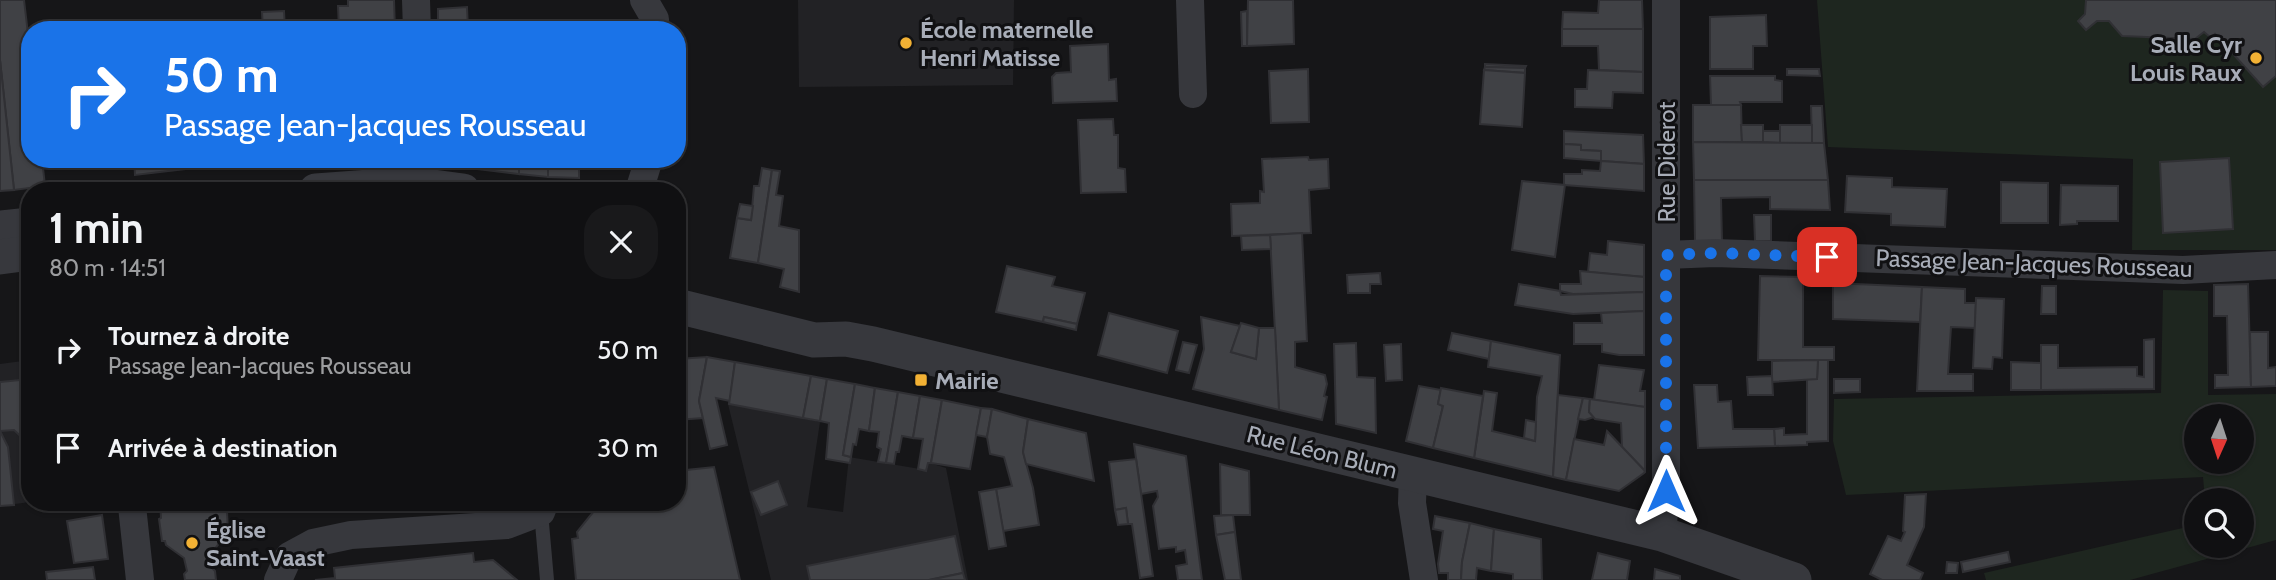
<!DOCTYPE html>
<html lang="fr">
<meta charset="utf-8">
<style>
:root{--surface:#101012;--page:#19191b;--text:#f1f3f6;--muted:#9c9d9f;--line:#303032}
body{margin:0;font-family:Cabin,sans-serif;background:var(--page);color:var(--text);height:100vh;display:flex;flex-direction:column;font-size:26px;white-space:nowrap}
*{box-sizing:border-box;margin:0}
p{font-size:23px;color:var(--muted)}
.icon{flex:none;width:38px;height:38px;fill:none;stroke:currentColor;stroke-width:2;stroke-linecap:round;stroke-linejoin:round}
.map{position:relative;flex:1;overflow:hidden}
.details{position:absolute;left:21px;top:182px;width:665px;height:329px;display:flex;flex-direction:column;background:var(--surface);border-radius:28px;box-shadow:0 2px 5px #0004,0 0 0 2px var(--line)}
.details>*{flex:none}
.top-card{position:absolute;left:21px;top:21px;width:665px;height:147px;border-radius:28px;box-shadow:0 2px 5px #0004,0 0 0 2px var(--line);background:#1a73e8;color:#fff;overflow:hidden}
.needle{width:46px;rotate:183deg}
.tools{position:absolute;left:2184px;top:404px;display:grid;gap:14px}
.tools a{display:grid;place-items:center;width:70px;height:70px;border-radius:50%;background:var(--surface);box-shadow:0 2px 5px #0004,0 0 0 2px var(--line);font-size:35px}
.pin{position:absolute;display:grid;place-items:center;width:60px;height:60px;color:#fff;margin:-30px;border-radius:14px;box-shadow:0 4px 10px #0006}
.me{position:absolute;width:77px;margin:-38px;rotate:0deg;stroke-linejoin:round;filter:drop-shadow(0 0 5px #0008)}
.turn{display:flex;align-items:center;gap:24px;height:147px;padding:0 28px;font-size:32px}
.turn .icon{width:91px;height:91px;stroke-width:2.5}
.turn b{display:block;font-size:49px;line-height:60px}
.round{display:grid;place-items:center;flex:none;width:74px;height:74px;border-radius:28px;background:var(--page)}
.headline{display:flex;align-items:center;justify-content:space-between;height:119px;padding:0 28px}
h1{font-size:42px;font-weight:800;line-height:52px}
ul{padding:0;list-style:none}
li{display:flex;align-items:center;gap:21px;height:98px;padding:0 28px}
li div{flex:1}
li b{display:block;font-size:26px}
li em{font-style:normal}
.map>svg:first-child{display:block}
.built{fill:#222225}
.green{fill:#1e261f;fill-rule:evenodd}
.building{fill:#404145;stroke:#303034;stroke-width:2}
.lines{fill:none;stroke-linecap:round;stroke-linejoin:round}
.service{stroke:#37383d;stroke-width:14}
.minor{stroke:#37383d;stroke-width:28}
.tertiary{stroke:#37383d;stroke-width:35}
.route{stroke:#1a73e8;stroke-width:12;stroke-dasharray:0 21.6}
.poi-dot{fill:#f2b134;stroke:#111113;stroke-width:2.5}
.labels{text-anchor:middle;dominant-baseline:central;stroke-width:6;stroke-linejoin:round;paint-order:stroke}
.poi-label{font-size:24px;font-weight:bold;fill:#a8adb8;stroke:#111113;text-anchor:start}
.street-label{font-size:24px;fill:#a8adb8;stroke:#111113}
</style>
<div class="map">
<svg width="2276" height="580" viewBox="0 0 2276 580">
<rect width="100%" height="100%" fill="#161618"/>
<g class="built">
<polygon points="798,0 1014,0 1013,85 799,87"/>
<polygon points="30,360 30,502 0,506 0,364"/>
<polygon points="734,362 810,376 802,418 820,422 807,507 843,512 849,457 926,470 927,462 946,468 968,580 771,580 728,404"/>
</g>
<g class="green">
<polygon points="1817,0 2276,0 2276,250 2132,250 2133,159 1828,147"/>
<path d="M2163 290 2208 291V395L2276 394V540L2130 580H1986L1984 573 2196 525V546H2242V500H2205L2203 477 1846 495 1833 441 1834 399 2161 393ZM2196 416H2242V462H2196Z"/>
</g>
<g class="building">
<polygon points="0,0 24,0 30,51 30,159 42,159 45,186 14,190 0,60"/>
<polygon points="348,0 394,0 395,30 339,30 338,6 348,6"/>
<polygon points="1248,0 1293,0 1294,44 1247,46"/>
<polygon points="1599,0 1642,0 1643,29 1562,29 1563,12 1598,13"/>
<polygon points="2086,0 2276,0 2276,76 2263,87 2215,34 2211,38 2204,32 2195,39 2122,36 2109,21 2097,21 2086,30 2078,21 2085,14"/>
<polygon points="467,7 468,30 438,30 438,9"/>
<polygon points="284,11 285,30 263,30 262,12"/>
<polygon points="1247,11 1247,46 1242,46 1241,12"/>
<polygon points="1766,15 1767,46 1753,46 1753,69 1710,69 1710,17"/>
<polygon points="1562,29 1643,29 1643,72 1599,70 1598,46 1562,46"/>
<polygon points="1108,44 1109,80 1116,79 1117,101 1053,103 1052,77 1056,73 1071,72 1070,46"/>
<polygon points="0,60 14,190 0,191"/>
<polygon points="1485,64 1526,66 1525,68 1485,67"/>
<polygon points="1485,67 1525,68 1525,73 1484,70"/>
<polygon points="1308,69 1309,122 1271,123 1269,71"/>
<polygon points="1787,69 1819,69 1820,76 1787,75"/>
<polygon points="1484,70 1525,73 1522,127 1480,124"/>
<polygon points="1588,70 1643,72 1643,93 1613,92 1612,108 1575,107 1575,89 1587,89"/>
<polygon points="1710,76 1775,76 1775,80 1782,81 1782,102 1740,102 1741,105 1711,105"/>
<polygon points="1693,105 1741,105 1742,142 1693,142"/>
<polygon points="1811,106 1822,106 1824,143 1812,143"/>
<polygon points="1113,119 1114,135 1118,135 1118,168 1125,169 1126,192 1081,193 1078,120"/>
<polygon points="1741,125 1763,125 1763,142 1742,142"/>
<rect x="1780" y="125" width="32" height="18"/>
<polygon points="1564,131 1643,135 1644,164 1601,161 1601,151 1581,150 1581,145 1564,144"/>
<polygon points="1763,131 1780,131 1780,143 1763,142"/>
<polygon points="1693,142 1824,143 1828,180 1694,180"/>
<polygon points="1564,144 1581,145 1581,150 1601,151 1601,161 1564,158"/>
<polygon points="1308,157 1309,160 1328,159 1329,188 1309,190 1311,233 1232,236 1231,204 1260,203 1260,191 1264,192 1262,159"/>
<polygon points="2229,158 2233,229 2163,233 2160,162"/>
<polygon points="134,159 185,159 185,169 135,175"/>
<polygon points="206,159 237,159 237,163 207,166"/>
<polygon points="444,159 519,159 519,174 445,165"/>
<polygon points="519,159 548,159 548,177 519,174"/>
<polygon points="548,159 579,159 579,178 548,177"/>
<polygon points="1601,161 1644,164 1644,191 1564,185 1564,174 1582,174 1582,170 1600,171"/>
<polygon points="762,168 772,170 758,263 730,258 737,218 751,220 754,186 759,186"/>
<polygon points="772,170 780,171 776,195 783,196 779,226 799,230 799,292 780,287 784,269 758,263"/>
<polygon points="1847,176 1892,178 1892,187 1947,189 1945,227 1891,225 1891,214 1845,212"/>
<polygon points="1694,180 1828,180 1830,210 1770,209 1770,197 1721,198 1722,241 1695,241"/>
<polygon points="1522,181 1565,185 1555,257 1512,250"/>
<polygon points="2001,182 2048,183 2048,223 2001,223"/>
<polygon points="2061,185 2118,186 2118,221 2077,221 2077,224 2060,225"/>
<polygon points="740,204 753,206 751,220 737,218"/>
<polygon points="1754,215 1771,215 1771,241 1755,241"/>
<polygon points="1302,233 1307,341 1295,342 1295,367 1325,375 1327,384 1324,396 1327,397 1322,420 1279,410 1270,235"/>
<polygon points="1270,235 1271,249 1242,250 1241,236"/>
<polygon points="1608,241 1644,245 1644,277 1588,272 1590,253 1607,255"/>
<polygon points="1007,266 1055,277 1052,286 1085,293 1077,324 1044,317 1043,322 996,312"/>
<polygon points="1580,271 1644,277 1644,292 1573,294 1560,291 1560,284 1581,284"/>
<polygon points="1380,273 1381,284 1370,284 1370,293 1348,293 1347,275"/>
<polygon points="1760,276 1803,277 1803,347 1834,347 1834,360 1758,360"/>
<polygon points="1833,283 1922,287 1920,322 1833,319"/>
<polygon points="1519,284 1560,291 1561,295 1644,292 1644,311 1573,314 1515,305"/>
<polygon points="2248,284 2251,387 2215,388 2215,375 2228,375 2227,316 2214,316 2214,285"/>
<polygon points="2042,286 2056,286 2056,314 2041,314"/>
<polygon points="1922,287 1965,289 1965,303 1976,303 1975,328 1951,327 1948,374 1973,374 1973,391 1917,391"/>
<polygon points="1976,298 2004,299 2002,358 1993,357 1992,369 1973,368"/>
<polygon points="1644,311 1644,355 1619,355 1602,352 1602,344 1574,344 1574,323 1602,323 1601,313"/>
<polygon points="1109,313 1178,331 1167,373 1098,355"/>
<polygon points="1044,317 1077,324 1076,330 1043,322"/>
<polygon points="1201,317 1240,326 1231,352 1256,359 1259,328 1275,328 1279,410 1193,389 1204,349"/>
<polygon points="1241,323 1259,328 1256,359 1231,352"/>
<polygon points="2250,332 2268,332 2268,368 2276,367 2276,386 2251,387"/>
<polygon points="1452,333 1491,341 1489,359 1448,350"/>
<polygon points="2154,339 2154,389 2041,390 2041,345 2058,345 2058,368 2137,367 2137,376 2144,377 2144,340"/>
<polygon points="1491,341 1560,355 1553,477 1474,458 1484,391 1497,393 1492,431 1535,441 1537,397 1542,376 1488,367"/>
<polygon points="1183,342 1197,345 1189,373 1176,370"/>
<polygon points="1356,343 1357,377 1375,378 1376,433 1336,424 1334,344"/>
<polygon points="1401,344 1402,380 1386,381 1384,345"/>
<polygon points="707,357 699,401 703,418 677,420 677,359"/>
<polygon points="707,357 735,362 730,401 716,398 727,445 710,449 699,401"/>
<polygon points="1818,360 1828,360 1828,441 1807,442 1807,445 1775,446 1774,429 1784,428 1784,435 1807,434 1807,379 1817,379"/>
<polygon points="1818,360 1817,379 1772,382 1772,361"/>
<polygon points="735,362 811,376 803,418 729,404"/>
<polygon points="2011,362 2041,363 2041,390 2011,390"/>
<polygon points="1599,365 1644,370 1640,391 1645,391 1645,407 1594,400"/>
<polygon points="811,376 827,379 820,421 803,418"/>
<polygon points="1772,376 1773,395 1748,395 1747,377"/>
<polygon points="30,379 30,445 14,430 0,431 0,382"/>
<polygon points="827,379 855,384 843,455 851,457 850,463 826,459 829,423 820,421"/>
<polygon points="1834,379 1860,379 1860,392 1834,393"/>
<polygon points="855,384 875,388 869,431 859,429 856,445 853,444 851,457 843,455"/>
<polygon points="1694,385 1717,385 1718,402 1731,401 1733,429 1774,429 1775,446 1698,448"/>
<polygon points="1419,386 1441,390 1438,404 1443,406 1433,448 1406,441"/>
<polygon points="875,388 898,392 886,463 878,462 881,449 877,447 879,432 869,431"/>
<polygon points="1441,388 1483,396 1474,458 1433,448 1443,406 1438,404"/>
<polygon points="898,392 920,396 913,438 902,436 899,452 896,452 894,464 886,463"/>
<polygon points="1558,395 1583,398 1566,480 1553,477"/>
<polygon points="920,396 942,400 931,463 928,463 926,471 918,469 923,439 913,438"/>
<polygon points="1583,398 1590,399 1589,412 1594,417 1585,420 1578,419"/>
<polygon points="1590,399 1645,407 1645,471 1622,447 1621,423 1595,419 1589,412"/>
<polygon points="942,400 981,408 970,469 931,463"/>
<polygon points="981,408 992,409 987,437 976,435"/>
<polygon points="992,409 1028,419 1023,452 1033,488 1039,525 1003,531 996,489 1012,486 1004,457 990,454 987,437"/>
<polygon points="1028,419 1086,433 1094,481 1026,464 1023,452"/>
<polygon points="1526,420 1536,422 1535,441 1524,438"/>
<polygon points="0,431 8,447 14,505 0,506"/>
<polygon points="1607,431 1645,471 1644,473 1619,491 1566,480 1574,439 1604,445"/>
<polygon points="1134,444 1186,456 1202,580 1178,580 1176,566 1187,564 1185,550 1176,552 1176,547 1159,549 1153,506 1158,497 1157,491 1141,494"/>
<polygon points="1136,459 1153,576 1140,578 1132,524 1128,524 1126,508 1115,510 1109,462"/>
<polygon points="1220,464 1249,471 1250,515 1221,515"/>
<polygon points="714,467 740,580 576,580 572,539 578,538 577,532 594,511 600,510 599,502 677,502 677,471"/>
<polygon points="778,481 787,505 761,515 751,492"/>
<polygon points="996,489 1006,546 989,549 979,492"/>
<polygon points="1926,494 1924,527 1907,565 1923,573 1920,580 1882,580 1870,574 1888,536 1901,541 1905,532 1903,531 1905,495"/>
<polygon points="160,502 222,502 223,511 227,510 228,536 226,539 224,537 211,554 213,555 210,557 211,567 215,571 216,580 185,580 184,574 187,571 184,558 166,545 165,541 162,541 159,519 161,518"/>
<polygon points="1126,508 1128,524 1118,525 1115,510"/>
<polygon points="102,515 108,559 74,563 67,521"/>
<polygon points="1233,515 1235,532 1216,535 1214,516"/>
<polygon points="1435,516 1470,523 1462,562 1461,580 1448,580 1448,573 1439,573 1438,564 1443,531 1433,529"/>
<polygon points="1470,523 1494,529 1491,571 1477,568 1476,580 1461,580 1462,562"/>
<polygon points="1494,529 1541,539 1542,580 1513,580 1513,574 1491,571"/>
<polygon points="1235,532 1241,580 1225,580 1216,535"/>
<polygon points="955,536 963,573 929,580 810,580 807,566"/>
<polygon points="2008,552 2010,562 1963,572 1961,562"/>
<polygon points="473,553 474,562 493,560 517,580 315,580 335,578 334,568"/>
<polygon points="1598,553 1630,561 1627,580 1592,580"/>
<polygon points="1947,562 1958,563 1957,573 1946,573"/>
<polygon points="93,567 95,580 47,580 46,572"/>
<polygon points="1655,569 1680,576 1680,580 1654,580"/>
<polygon points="963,573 965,580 929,580"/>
</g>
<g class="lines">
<polyline class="service" points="541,512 547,580"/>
<g class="minor">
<polyline points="416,0 417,30"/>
<polyline points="644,0 655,19 654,30"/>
<polyline points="1190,0 1193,94"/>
<polyline points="411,184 419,159"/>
<polyline points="639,191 649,159"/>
<polyline points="1666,255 1715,253 2183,270 2276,265"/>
<polyline points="1413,474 1412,503 1424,580"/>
<polyline points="132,506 140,580"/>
<polyline points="1662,534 1666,491 1666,0"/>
<polyline points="278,580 289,556 313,543 351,535 507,525 541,512 545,502"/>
</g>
<g class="tertiary">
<polyline points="316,191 411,184 463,191"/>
<polyline points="0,228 30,225"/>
<polyline points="0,257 30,253"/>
<polyline points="677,306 814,340 846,339 873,344 1662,534 1794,580"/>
</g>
</g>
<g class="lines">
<polyline class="route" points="1666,491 1666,255 1715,253 1827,257"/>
</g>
<g class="poi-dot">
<circle cx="906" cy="43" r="7"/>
<circle cx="2256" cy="58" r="7"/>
<rect x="914" y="373" width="14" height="14" rx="3.5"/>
<circle cx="192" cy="543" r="7"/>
</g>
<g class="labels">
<g class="poi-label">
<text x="920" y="29">École maternelle<tspan x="920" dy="28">Henri Matisse</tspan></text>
<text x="2242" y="44" text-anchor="end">Salle Cyr<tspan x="2242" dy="28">Louis Raux</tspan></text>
<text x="935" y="380">Mairie</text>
<text x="206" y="529">Église<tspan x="206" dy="28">Saint-Vaast</tspan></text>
</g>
<g class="street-label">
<text transform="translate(1666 162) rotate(-90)">Rue Diderot</text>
<text transform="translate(2034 263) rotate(2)">Passage Jean-Jacques Rousseau</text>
<text transform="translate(1322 452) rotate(14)">Rue Léon Blum</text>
</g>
</g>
</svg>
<div class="tools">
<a><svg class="needle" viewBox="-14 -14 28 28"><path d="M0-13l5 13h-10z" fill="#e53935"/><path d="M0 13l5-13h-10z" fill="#9c9d9f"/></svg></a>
<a><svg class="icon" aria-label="search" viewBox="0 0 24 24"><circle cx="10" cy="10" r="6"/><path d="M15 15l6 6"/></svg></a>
</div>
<div class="pin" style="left:1827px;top:257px;background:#d93025"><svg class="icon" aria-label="arrive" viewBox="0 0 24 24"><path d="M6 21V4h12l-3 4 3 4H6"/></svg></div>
<svg class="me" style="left:1666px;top:491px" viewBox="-20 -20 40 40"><path d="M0-17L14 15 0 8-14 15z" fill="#1a73e8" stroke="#fff" stroke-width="4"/></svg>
<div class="top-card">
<div class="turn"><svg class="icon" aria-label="right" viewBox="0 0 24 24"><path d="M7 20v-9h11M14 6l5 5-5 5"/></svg><div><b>50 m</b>Passage Jean-Jacques Rousseau</div></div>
</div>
<section class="details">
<div class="headline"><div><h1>1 min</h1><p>80 m · 14:51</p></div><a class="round"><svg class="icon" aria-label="close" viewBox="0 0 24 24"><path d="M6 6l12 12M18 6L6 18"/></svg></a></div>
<ul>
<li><svg class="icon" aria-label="right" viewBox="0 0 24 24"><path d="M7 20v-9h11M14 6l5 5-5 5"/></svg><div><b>Tournez à droite</b><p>Passage Jean-Jacques Rousseau</p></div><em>50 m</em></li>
<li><svg class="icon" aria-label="arrive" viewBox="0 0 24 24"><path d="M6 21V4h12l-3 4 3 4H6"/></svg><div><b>Arrivée à destination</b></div><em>30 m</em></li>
</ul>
</section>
</div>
